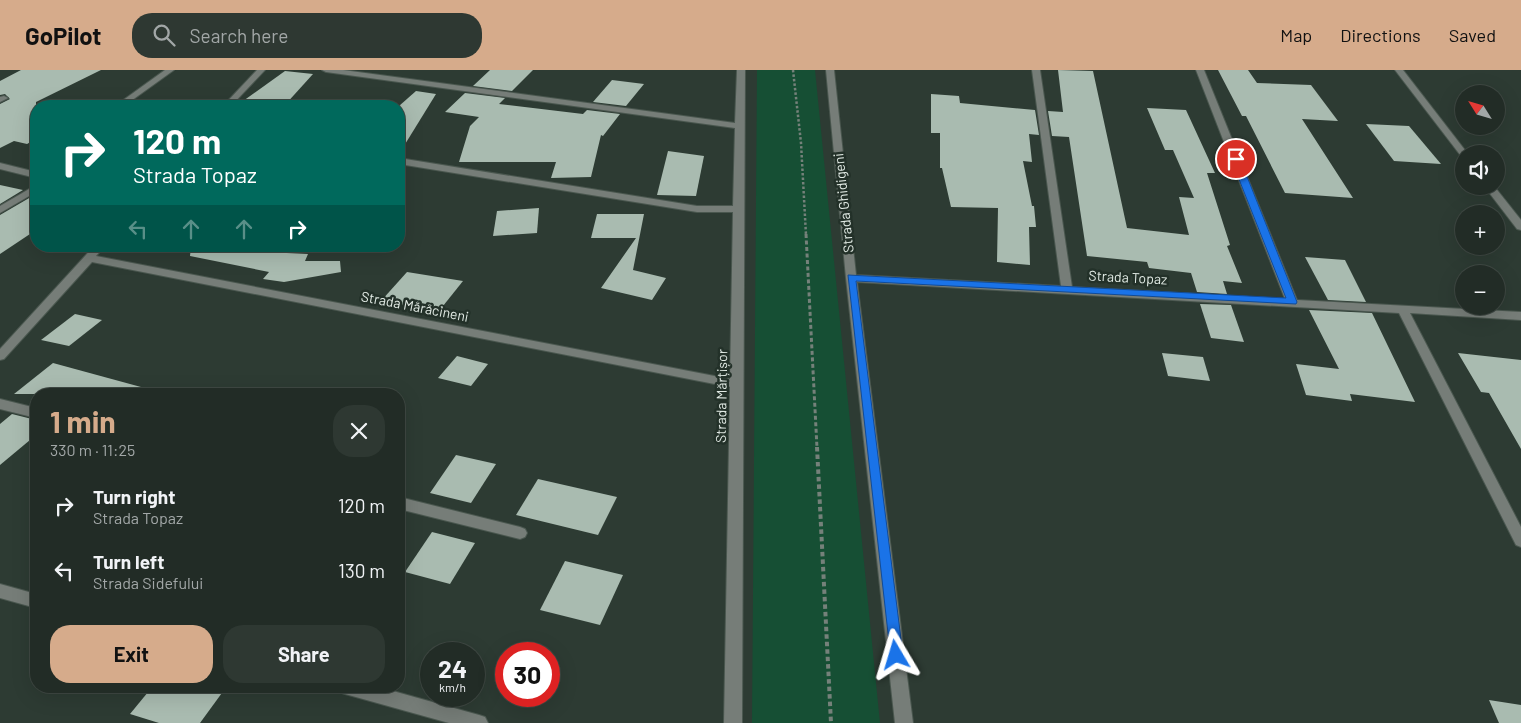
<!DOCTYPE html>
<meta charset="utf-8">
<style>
:root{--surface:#222c26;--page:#2e3832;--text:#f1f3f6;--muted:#a2a7a7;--line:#3f4843;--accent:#d6ab8b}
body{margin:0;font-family:Barlow,sans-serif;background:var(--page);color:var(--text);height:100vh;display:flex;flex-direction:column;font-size:19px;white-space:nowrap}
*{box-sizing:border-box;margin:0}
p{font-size:16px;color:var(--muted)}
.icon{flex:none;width:28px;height:28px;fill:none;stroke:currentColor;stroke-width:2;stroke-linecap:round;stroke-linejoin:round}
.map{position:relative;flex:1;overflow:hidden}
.sheet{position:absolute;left:30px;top:318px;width:375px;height:305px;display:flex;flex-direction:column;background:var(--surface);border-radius:20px;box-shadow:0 5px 20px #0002,0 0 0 1px var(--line)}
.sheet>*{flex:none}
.guide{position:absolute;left:30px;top:30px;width:375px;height:152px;border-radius:20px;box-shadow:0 5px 20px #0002,0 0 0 1px var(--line);background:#00695c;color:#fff;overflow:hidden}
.needle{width:32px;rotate:307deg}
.buttons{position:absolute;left:1455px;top:15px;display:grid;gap:10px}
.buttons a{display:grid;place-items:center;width:50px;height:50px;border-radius:50%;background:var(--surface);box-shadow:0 5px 20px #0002,0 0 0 1px var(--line);font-size:25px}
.speed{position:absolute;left:420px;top:572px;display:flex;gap:10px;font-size:25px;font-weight:700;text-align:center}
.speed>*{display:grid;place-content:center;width:65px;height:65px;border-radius:50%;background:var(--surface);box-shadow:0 5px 20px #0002,0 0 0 1px var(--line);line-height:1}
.speed small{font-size:12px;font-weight:400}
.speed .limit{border:8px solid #d22;background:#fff;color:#111}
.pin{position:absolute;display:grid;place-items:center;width:42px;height:42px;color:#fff;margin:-21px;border:2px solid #fff;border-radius:50%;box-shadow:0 1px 5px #0007}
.me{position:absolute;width:55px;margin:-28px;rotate:353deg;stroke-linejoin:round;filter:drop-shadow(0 0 4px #0008)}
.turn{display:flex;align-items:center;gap:18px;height:105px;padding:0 20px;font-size:22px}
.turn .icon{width:65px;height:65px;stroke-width:2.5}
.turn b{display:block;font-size:35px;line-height:42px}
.lanes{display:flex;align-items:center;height:48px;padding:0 20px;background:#0003;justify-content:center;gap:25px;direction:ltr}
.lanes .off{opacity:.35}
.round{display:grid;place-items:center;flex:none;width:52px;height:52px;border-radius:20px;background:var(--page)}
.overview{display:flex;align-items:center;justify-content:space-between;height:85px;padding:0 20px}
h1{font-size:30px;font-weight:700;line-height:38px;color:var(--accent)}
.primary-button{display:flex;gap:10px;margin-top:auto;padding:10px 20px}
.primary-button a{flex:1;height:58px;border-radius:20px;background:var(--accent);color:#111;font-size:20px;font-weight:700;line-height:58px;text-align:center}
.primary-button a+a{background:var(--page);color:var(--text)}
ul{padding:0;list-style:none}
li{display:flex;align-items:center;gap:15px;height:65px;padding:0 20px}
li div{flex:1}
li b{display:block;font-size:19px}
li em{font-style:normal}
header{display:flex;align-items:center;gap:30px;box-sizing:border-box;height:70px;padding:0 25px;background:var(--accent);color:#111}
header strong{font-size:24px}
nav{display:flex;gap:28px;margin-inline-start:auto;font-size:18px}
.search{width:350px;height:45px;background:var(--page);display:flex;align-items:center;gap:12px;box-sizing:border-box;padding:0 18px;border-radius:20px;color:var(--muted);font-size:19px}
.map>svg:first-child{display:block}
.green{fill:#164f34}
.building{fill:#a9bbb0}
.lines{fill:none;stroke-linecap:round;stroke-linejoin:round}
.minor-casing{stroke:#4a574f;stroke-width:2}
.path-far2{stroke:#75817a;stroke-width:2.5;stroke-dasharray:2.5 2;stroke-linecap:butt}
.path-far1{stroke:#75817a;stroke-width:3;stroke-dasharray:4 2.5;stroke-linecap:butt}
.path{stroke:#75817a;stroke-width:4;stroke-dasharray:4.5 3;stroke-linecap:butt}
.minor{fill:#767d78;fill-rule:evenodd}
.route{fill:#1a73e8;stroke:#114b97}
.labels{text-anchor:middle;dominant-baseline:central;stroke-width:5;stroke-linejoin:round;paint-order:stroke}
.street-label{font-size:14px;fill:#e1eae4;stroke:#233129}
</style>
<header>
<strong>GoPilot</strong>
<div class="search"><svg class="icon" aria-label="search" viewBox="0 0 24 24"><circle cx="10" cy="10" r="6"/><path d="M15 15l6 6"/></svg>Search here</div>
<nav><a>Map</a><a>Directions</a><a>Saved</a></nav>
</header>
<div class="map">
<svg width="1521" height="653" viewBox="0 0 1521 653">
<rect width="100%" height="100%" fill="#2d3b33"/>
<polygon class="green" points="757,0 815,0 880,653 752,653"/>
<g class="building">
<polygon points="21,0 101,0 36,32 36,69 27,74 14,71 0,78 0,34 10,29 5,24 0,25 0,11"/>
<polygon points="490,0 533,0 512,21 473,16"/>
<polygon points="1058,0 1093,1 1127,158 1189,165 1179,127 1194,128 1173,80 1165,80 1147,38 1186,40 1215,103 1207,103 1230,175 1227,176 1242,213 1223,211 1227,224 1197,222 1191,203 1149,198 1147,192 1087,186 1069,67 1052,66 1048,41 1063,42"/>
<polygon points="1218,0 1248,0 1257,13 1311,15 1338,51 1302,49 1353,128 1285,123 1246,46 1242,46"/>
<polygon points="285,1 313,4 284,36 236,36"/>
<polygon points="612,10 644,14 626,36 593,32"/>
<polygon points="416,21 436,24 399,84 399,36"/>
<polygon points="465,23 505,28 499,34 583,44 587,40 620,44 603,66 601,65 591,107 551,108 556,92 459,92 470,56 479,47 445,42"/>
<polygon points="931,24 959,26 960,33 1035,40 1039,65 1029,64 1032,92 1023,91 1032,136 1034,136 1036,157 1029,157 1030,195 997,192 998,138 951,137 942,98 940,98 940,63 931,63"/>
<polygon points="1366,54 1409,56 1441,94 1394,91"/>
<polygon points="668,81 704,86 696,126 657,125"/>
<polygon points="0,115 23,120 0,134"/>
<polygon points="36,124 36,160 0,184 0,145"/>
<polygon points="539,138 537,163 493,166 497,141"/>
<polygon points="597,144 644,144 633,200 666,208 652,230 601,218 636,168 591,168"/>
<polygon points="191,176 272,176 265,182 308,184 305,191 340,191 341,202 284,212 263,209 269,202 190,186"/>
<polygon points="1305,187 1345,190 1366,232 1328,230"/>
<polygon points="407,202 463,211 439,241 381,231"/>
<polygon points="1200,234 1231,235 1244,272 1211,268"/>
<polygon points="1309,240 1372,243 1415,332 1350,324 1352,331 1306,325 1296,294 1339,299"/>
<polygon points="75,244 102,250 69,276 41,270"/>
<polygon points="1162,283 1203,287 1210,311 1168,306"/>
<polygon points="1458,283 1521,290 1521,379 1489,323 1481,322"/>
<polygon points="457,286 488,294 471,316 438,308"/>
<polygon points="53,293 141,317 140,324 14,324"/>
<polygon points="12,344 36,350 36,365 0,395 0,354"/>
<polygon points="456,385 496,394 471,433 430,423"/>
<polygon points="538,409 617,427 598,465 516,445"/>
<polygon points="432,462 475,473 450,514 405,502"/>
<polygon points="565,491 623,505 600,555 540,540"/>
<polygon points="153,616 227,616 200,653 159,653 130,644"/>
<polygon points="1489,630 1521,635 1521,653 1499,653"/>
</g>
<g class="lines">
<g class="minor-casing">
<g id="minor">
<polygon points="165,0 174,0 124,36 115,36"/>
<polygon points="257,0 265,0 231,36 223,36"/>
<polygon points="322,0 343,0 735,53 737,0 745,0 742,653 724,653 730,317 92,192 4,289 0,290 0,279 85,186 94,176 105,176 96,186 730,309 733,142 697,142 399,94 399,88 697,136 733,136 735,58 326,2"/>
<polygon points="826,0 834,0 856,205 1061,216 1032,0 1040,0 1072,217 1285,229 1196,0 1204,0 1297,230 1521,242 1521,250 1410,243 1521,457 1521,477 1516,475 1399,243 857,212 913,653 895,653 846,208"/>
<polygon points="1395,0 1403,0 1468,84 1461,86"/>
<polygon points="4,26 8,28 0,32 0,27"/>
<polygon points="0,93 36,102 36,108 0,99"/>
<polygon points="36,115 36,122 0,143 0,136"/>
<polygon points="1484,116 1494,116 1521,150 1521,160 1517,159"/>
<polygon points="0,329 36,338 36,348 0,339"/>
<polygon points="399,427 520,457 525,459 527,463 525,467 520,469 399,439"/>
<polygon points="0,514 36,524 36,538 0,528"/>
<polygon points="337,616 375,616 479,645 485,647 488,653 449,653 345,624 339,622"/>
</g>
</g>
<polyline class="path-far2" points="793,0 801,73 806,165"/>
<polyline class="path-far1" points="806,164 817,378"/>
<polyline class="path" points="817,377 831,653"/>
<use href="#minor" class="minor"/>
</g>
<polygon class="route" points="1233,87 1240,89 1297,232 1296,234 856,211 903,585 901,590 896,592 891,590 848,205 1286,228 1231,89"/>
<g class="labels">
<g class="street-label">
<text transform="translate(843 133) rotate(-96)">Strada Ghidigeni</text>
<text transform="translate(1128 207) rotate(3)">Strada Topaz</text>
<text transform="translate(415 236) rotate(11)">Strada Mărăcineni</text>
<text transform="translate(721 326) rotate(-89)">Strada Mărțișor</text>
</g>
</g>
</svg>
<div class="buttons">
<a><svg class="needle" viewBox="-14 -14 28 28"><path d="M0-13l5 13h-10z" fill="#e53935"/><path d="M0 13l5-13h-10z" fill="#a2a7a7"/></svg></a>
<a><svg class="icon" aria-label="sound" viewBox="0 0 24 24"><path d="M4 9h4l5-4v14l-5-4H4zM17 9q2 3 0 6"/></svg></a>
<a>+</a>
<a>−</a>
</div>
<div class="speed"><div>24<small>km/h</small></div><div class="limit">30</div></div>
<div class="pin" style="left:1236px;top:89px;background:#d93025"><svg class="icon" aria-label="arrive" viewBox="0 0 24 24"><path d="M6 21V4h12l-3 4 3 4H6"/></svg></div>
<svg class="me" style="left:896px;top:585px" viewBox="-20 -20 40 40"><path d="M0-17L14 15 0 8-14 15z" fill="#1a73e8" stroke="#fff" stroke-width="4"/></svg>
<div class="guide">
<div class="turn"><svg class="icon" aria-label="right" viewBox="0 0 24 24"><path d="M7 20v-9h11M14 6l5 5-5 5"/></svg><div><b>120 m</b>Strada Topaz</div></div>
<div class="lanes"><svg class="icon off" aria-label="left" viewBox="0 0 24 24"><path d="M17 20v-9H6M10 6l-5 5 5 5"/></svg><svg class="icon off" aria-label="ahead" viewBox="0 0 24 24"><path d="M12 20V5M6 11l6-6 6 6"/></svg><svg class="icon off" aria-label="ahead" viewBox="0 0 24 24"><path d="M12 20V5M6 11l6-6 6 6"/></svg><svg class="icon" aria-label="right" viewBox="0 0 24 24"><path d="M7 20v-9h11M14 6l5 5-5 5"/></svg></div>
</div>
<section class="sheet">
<div class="overview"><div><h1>1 min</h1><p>330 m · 11:25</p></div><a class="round"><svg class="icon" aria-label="close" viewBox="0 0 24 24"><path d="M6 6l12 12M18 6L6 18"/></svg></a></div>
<ul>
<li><svg class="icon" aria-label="right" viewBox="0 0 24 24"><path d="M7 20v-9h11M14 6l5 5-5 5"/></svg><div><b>Turn right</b><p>Strada Topaz</p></div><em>120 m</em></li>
<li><svg class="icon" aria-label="left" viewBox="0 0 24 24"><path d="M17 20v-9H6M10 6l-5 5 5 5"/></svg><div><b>Turn left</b><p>Strada Sidefului</p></div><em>130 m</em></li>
</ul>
<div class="primary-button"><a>Exit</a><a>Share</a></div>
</section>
</div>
